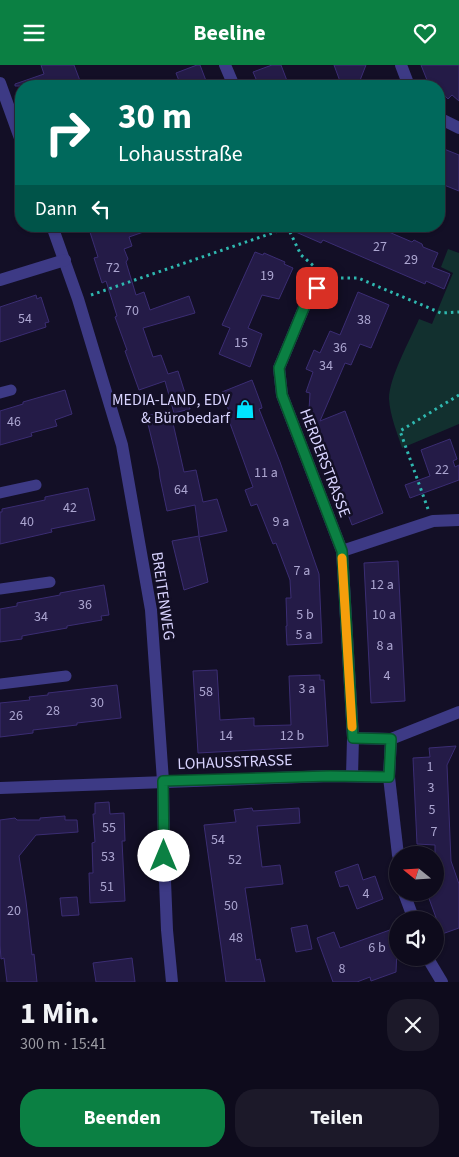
<!DOCTYPE html>
<html lang="de">
<meta charset="utf-8">
<style>
:root{--surface:#0e0b1c;--page:#1c1929;--text:#f1f3f6;--muted:#9b9ba3;--line:#2e2b3b;--accent:#0b8043}
body{margin:0;font-family:"Source Sans 3",sans-serif;background:var(--page);color:var(--text);height:100vh;display:flex;flex-direction:column;font-size:19px;white-space:nowrap}
*{box-sizing:border-box;margin:0}
p{font-size:16px;color:var(--muted)}
.icon{flex:none;width:28px;height:28px;fill:none;stroke:currentColor;stroke-width:2;stroke-linecap:round;stroke-linejoin:round}
.map{position:relative;height:917px;overflow:hidden}
.details{display:flex;flex-direction:column;background:var(--surface);flex:1}
.details>*{flex:none}
.hud{position:absolute;left:15px;top:15px;width:430px;height:152px;border-radius:20px;box-shadow:0 1px 4px #0004,0 0 0 1px var(--line);background:#00695c;color:#fff;overflow:hidden}
.needle{width:32px;rotate:288deg}
.buttons{position:absolute;left:389px;top:781px;display:grid;gap:10px}
.buttons a{display:grid;place-items:center;width:55px;height:55px;border-radius:50%;background:var(--surface);box-shadow:0 1px 4px #0004,0 0 0 1px var(--line);font-size:25px}
.pin{position:absolute;display:grid;place-items:center;width:42px;height:42px;color:#fff;margin:-21px;border-radius:10px;box-shadow:0 2px 8px #0006}
.me{position:absolute;width:55px;margin:-28px;rotate:0deg;stroke-linejoin:round;filter:drop-shadow(0 0 4px #0008)}
.turn{display:flex;align-items:center;gap:18px;height:105px;padding:0 20px;font-size:22px}
.turn .icon{width:65px;height:65px;stroke-width:2.5}
.turn b{display:block;font-size:35px;line-height:42px}
.then{display:flex;align-items:center;height:48px;padding:0 20px;background:#0003;gap:10px;font-size:19px}
.round{display:grid;place-items:center;flex:none;width:52px;height:52px;border-radius:20px;background:var(--page)}
.headline{display:flex;align-items:center;justify-content:space-between;height:85px;padding:0 20px}
h1{font-size:30px;font-weight:700;line-height:38px}
.primary-button{display:flex;gap:10px;margin-top:auto;padding:10px 20px}
.primary-button a{flex:1;height:58px;border-radius:20px;background:var(--accent);color:#fff;font-size:20px;font-weight:700;line-height:58px;text-align:center}
.primary-button a+a{background:var(--page);color:var(--text)}
header{display:flex;justify-content:space-between;align-items:center;height:65px;padding:0 20px;background:var(--accent);color:#fff;font-size:22px;font-weight:700}
.map>svg:first-child{display:block}
.green{fill:#12302f}
.building{fill:#241b47;stroke:#3b2d73}
.lines{fill:none;stroke-linecap:round;stroke-linejoin:round}
.path{stroke:#2fb8b0;stroke-width:3;stroke-dasharray:2.5 4;stroke-linecap:butt}
.lane{stroke:#3d3a85;stroke-width:11}
.street{stroke:#3d3a85;stroke-width:12}
.route-casing{stroke:#07532c;stroke-width:12}
.route{stroke:#0b8043;stroke-width:9}
.slow{stroke:#f59e0b;stroke-width:9}
.labels{text-anchor:middle;dominant-baseline:central;stroke-width:5;stroke-linejoin:round;paint-order:stroke}
.number-label{font-size:14px;fill:#aca6d1}
.poi-label{font-size:16px;fill:#d9d4ff;stroke:#130f26;text-anchor:end}
.street-label{font-size:16px;fill:#d9d4ff;stroke:#130f26}
</style>
<header><svg class="icon" aria-label="menu" viewBox="0 0 24 24"><path d="M4 6h16M4 12h16M4 18h16"/></svg>Beeline<svg class="icon" aria-label="heart" viewBox="0 0 24 24"><path d="M12 20l-8-8c-3-5 5-10 8-4 3-6 11-1 8 4z"/></svg></header>
<div class="map">
<svg width="459" height="917" viewBox="0 0 459 917">
<rect width="100%" height="100%" fill="#130f26"/>
<path class="green" d="M448 184 459 188V359L402 383C397 367 390 351 389 334 389 313 410 275 419 254L432 259 453 208 441 202Z"/>
<g class="building">
<polygon points="41,0 74,0 82,21 15,21 15,19 44,9"/>
<polygon points="197,0 200,0 208,21 181,21 176,8"/>
<polygon points="272,0 281,0 289,21 259,21 253,7"/>
<polygon points="334,0 366,0 359,18 351,15 341,19"/>
<polygon points="421,0 459,0 459,36 452,30 448,34 439,25 439,21 434,21 427,15"/>
<polygon points="439,82 459,90 459,126 439,118"/>
<polygon points="88,161 155,161 155,163 129,172 132,181 124,184 128,194 126,197 136,230 144,227 150,245 189,231 195,248 143,263 153,292 161,290 168,309 178,306 190,344 174,348 165,316 139,325 125,286 127,285 115,252 117,251 106,216 102,218 94,193 98,192"/>
<polygon points="282,161 375,161 412,177 414,175 422,179 423,182 438,188 432,202 450,209 444,224 426,216 425,219 323,175 321,178"/>
<polygon points="255,187 263,190 264,188 285,197 284,199 293,203 279,234 262,230 248,263 262,269 250,302 219,289 230,263 222,260"/>
<polygon points="358,227 389,240 371,283 360,279 351,300 345,298 320,356 345,346 383,448 352,460 309,345 310,328 306,327 313,307 306,304 314,285 320,288 330,266 340,270"/>
<polygon points="36,230 37,234 41,232 49,257 45,258 46,262 0,277 0,242"/>
<polygon points="252,315 261,339 262,343 259,344 280,397 319,509 322,578 287,580 286,561 287,561 286,533 291,533 290,515 276,478 273,479 257,439 251,441 245,425 253,422 227,350 230,349 222,327"/>
<polygon points="65,325 72,349 55,355 57,361 31,368 32,371 0,380 0,346 23,339 23,337"/>
<polygon points="170,345 184,407 196,405 203,437 217,434 227,466 199,472 208,517 184,525 172,476 199,471 195,440 167,446 160,413 159,404 146,351"/>
<polygon points="450,374 457,394 453,396 455,402 459,400 459,415 410,433 405,420 430,411 421,385"/>
<polygon points="88,423 95,455 51,464 52,467 0,479 0,447 2,447 2,444 45,435 45,432"/>
<polygon points="398,496 405,636 371,638 364,498"/>
<polygon points="104,520 109,550 101,551 102,555 67,561 67,563 22,571 22,574 0,577 0,544 17,541 17,538 60,530 60,528"/>
<polygon points="217,605 220,655 254,653 254,661 291,660 289,611 320,610 320,615 324,615 328,681 198,688 193,606"/>
<polygon points="117,620 121,653 77,658 77,660 33,665 33,668 0,672 0,638 30,635 29,632 48,630 48,628"/>
<polygon points="456,681 447,700 451,796 459,819 459,863 442,869 427,828 435,828 435,780 417,779 413,693 430,692 429,683"/>
<polygon points="109,737 110,749 124,748 125,776 122,776 125,836 90,838 89,808 93,808 92,778 95,777 93,749 95,749 95,738"/>
<polygon points="252,743 253,746 299,743 300,758 257,761 262,802 280,800 283,819 245,823 256,895 260,894 265,917 226,917 204,760 236,757 234,745"/>
<polygon points="65,751 65,755 77,755 78,767 36,770 19,791 26,836 32,890 34,889 37,917 7,917 4,893 1,894 0,880 0,755 15,753 17,755 40,755 40,753"/>
<polygon points="358,799 363,815 375,811 383,834 357,844 348,820 340,822 335,807"/>
<polygon points="77,832 79,850 62,851 60,833"/>
<polygon points="307,860 312,884 296,887 291,863"/>
<polygon points="398,862 396,907 371,916 370,912 357,917 333,917 317,873 334,867 340,883"/>
<polygon points="132,893 135,917 96,917 93,898"/>
</g>
<g class="lines">
<g class="path">
<polyline points="287,161 301,190 316,203"/>
<polyline points="341,213 358,213 441,248 459,247"/>
<polyline points="91,230 287,163"/>
<polyline points="428,444 400,366 459,330"/>
</g>
<g class="lane">
<polyline points="0,328 11,325"/>
<polyline points="0,428 36,420"/>
<polyline points="0,524 50,517"/>
<polyline points="0,619 66,611"/>
</g>
<g class="street">
<polyline points="225,0 234,21"/>
<polyline points="401,0 409,21"/>
<polyline points="0,18 21,76"/>
<polyline points="439,53 459,63"/>
<polyline points="52,161 78,234 122,380 151,545 163,716 164,791 167,865 172,917"/>
<polyline points="326,213 308,233 279,303 282,330 342,486 353,673"/>
<polyline points="0,215 65,195"/>
<polyline points="342,486 433,456 459,455"/>
<polyline points="352,711 353,673 391,674 459,647"/>
<polyline points="389,712 398,790"/>
<polyline points="0,723 330,711 389,712 391,674"/>
<polyline points="404,828 414,855"/>
<polyline points="427,892 442,917"/>
</g>
</g>
<g class="lines">
<g class="route-casing">
<polyline id="route" points="164,791 163,716 330,711 389,712 391,674 353,673 342,486 282,330 279,303 308,233 317,223"/>
</g>
<use href="#route" class="route"/>
<polyline class="slow" points="342,493 352,662"/>
</g>
<defs>
<g id="shop-bare" transform="scale(1.5)"><path d="M-5-2.5h2.3a2.7 3.5 0 0 1 5.4 0H5L5.5 6h-11ZM-1.5-2.5h3a1.5 2.3 0 0 0-3 0Z" fill="#00e5ff" stroke="#130f26" stroke-width="2.5" paint-order="stroke"/></g>
</defs>
<g fill-rule="evenodd">
<use href="#shop-bare" x="245" y="344"/>
</g>
<g class="labels">
<g class="number-label">
<text x="380" y="182">27</text>
<text x="411" y="195">29</text>
<text x="113" y="203">72</text>
<text x="267" y="211">19</text>
<text x="132" y="246">70</text>
<text x="25" y="254">54</text>
<text x="364" y="255">38</text>
<text x="241" y="278">15</text>
<text x="340" y="283">36</text>
<text x="326" y="301">34</text>
<text x="14" y="357">46</text>
<text x="442" y="405">22</text>
<text x="266" y="408">11 a</text>
<text x="181" y="425">64</text>
<text x="70" y="443">42</text>
<text x="27" y="457">40</text>
<text x="281" y="457">9 a</text>
<text x="302" y="506">7 a</text>
<text x="382" y="520">12 a</text>
<text x="85" y="540">36</text>
<text x="305" y="550">5 b</text>
<text x="384" y="550">10 a</text>
<text x="41" y="552">34</text>
<text x="304" y="570">5 a</text>
<text x="385" y="581">8 a</text>
<text x="387" y="611">4</text>
<text x="307" y="624">3 a</text>
<text x="206" y="627">58</text>
<text x="97" y="638">30</text>
<text x="53" y="646">28</text>
<text x="16" y="651">26</text>
<text x="226" y="671">14</text>
<text x="292" y="671">12 b</text>
<text x="430" y="702">1</text>
<text x="431" y="723">3</text>
<text x="432" y="745">5</text>
<text x="109" y="763">55</text>
<text x="434" y="767">7</text>
<text x="218" y="775">54</text>
<text x="108" y="792">53</text>
<text x="235" y="795">52</text>
<text x="107" y="822">51</text>
<text x="366" y="829">4</text>
<text x="231" y="841">50</text>
<text x="14" y="846">20</text>
<text x="236" y="873">48</text>
<text x="377" y="883">6 b</text>
<text x="342" y="904">8</text>
</g>
<g class="poi-label">
<text x="230" y="335">MEDIA-LAND, EDV<tspan x="230" dy="18">&amp; Bürobedarf</tspan></text>
</g>
<g class="street-label">
<text transform="translate(325 398) rotate(69)">HERDERSTRASSE</text>
<text transform="translate(163 531) rotate(82)">BREITENWEG</text>
<text transform="translate(235 697) rotate(-2)">LOHAUSSTRASSE</text>
</g>
</g>
</svg>
<div class="buttons">
<a><svg class="needle" viewBox="-14 -14 28 28"><path d="M0-13l5 13h-10z" fill="#e53935"/><path d="M0 13l5-13h-10z" fill="#9b9ba3"/></svg></a>
<a><svg class="icon" aria-label="sound" viewBox="0 0 24 24"><path d="M4 9h4l5-4v14l-5-4H4zM17 9q2 3 0 6"/></svg></a>
</div>
<div class="pin" style="left:317px;top:223px;background:#d93025"><svg class="icon" aria-label="arrive" viewBox="0 0 24 24"><path d="M6 21V4h12l-3 4 3 4H6"/></svg></div>
<svg class="me" style="left:164px;top:791px" viewBox="-20 -20 40 40"><circle r="19" fill="#fff"/><path d="M0-13L10 11 0 6-10 11z" fill="#0b8043"/></svg>
<div class="hud">
<div class="turn"><svg class="icon" aria-label="right" viewBox="0 0 24 24"><path d="M7 20v-9h11M14 6l5 5-5 5"/></svg><div><b>30 m</b>Lohausstraße</div></div>
<div class="then">Dann<svg class="icon" aria-label="left" viewBox="0 0 24 24"><path d="M17 20v-9H6M10 6l-5 5 5 5"/></svg></div>
</div>
</div>
<section class="details">
<div class="headline"><div><h1>1 Min.</h1><p>300 m · 15:41</p></div><a class="round"><svg class="icon" aria-label="close" viewBox="0 0 24 24"><path d="M6 6l12 12M18 6L6 18"/></svg></a></div>
<div class="primary-button"><a>Beenden</a><a>Teilen</a></div>
</section>
